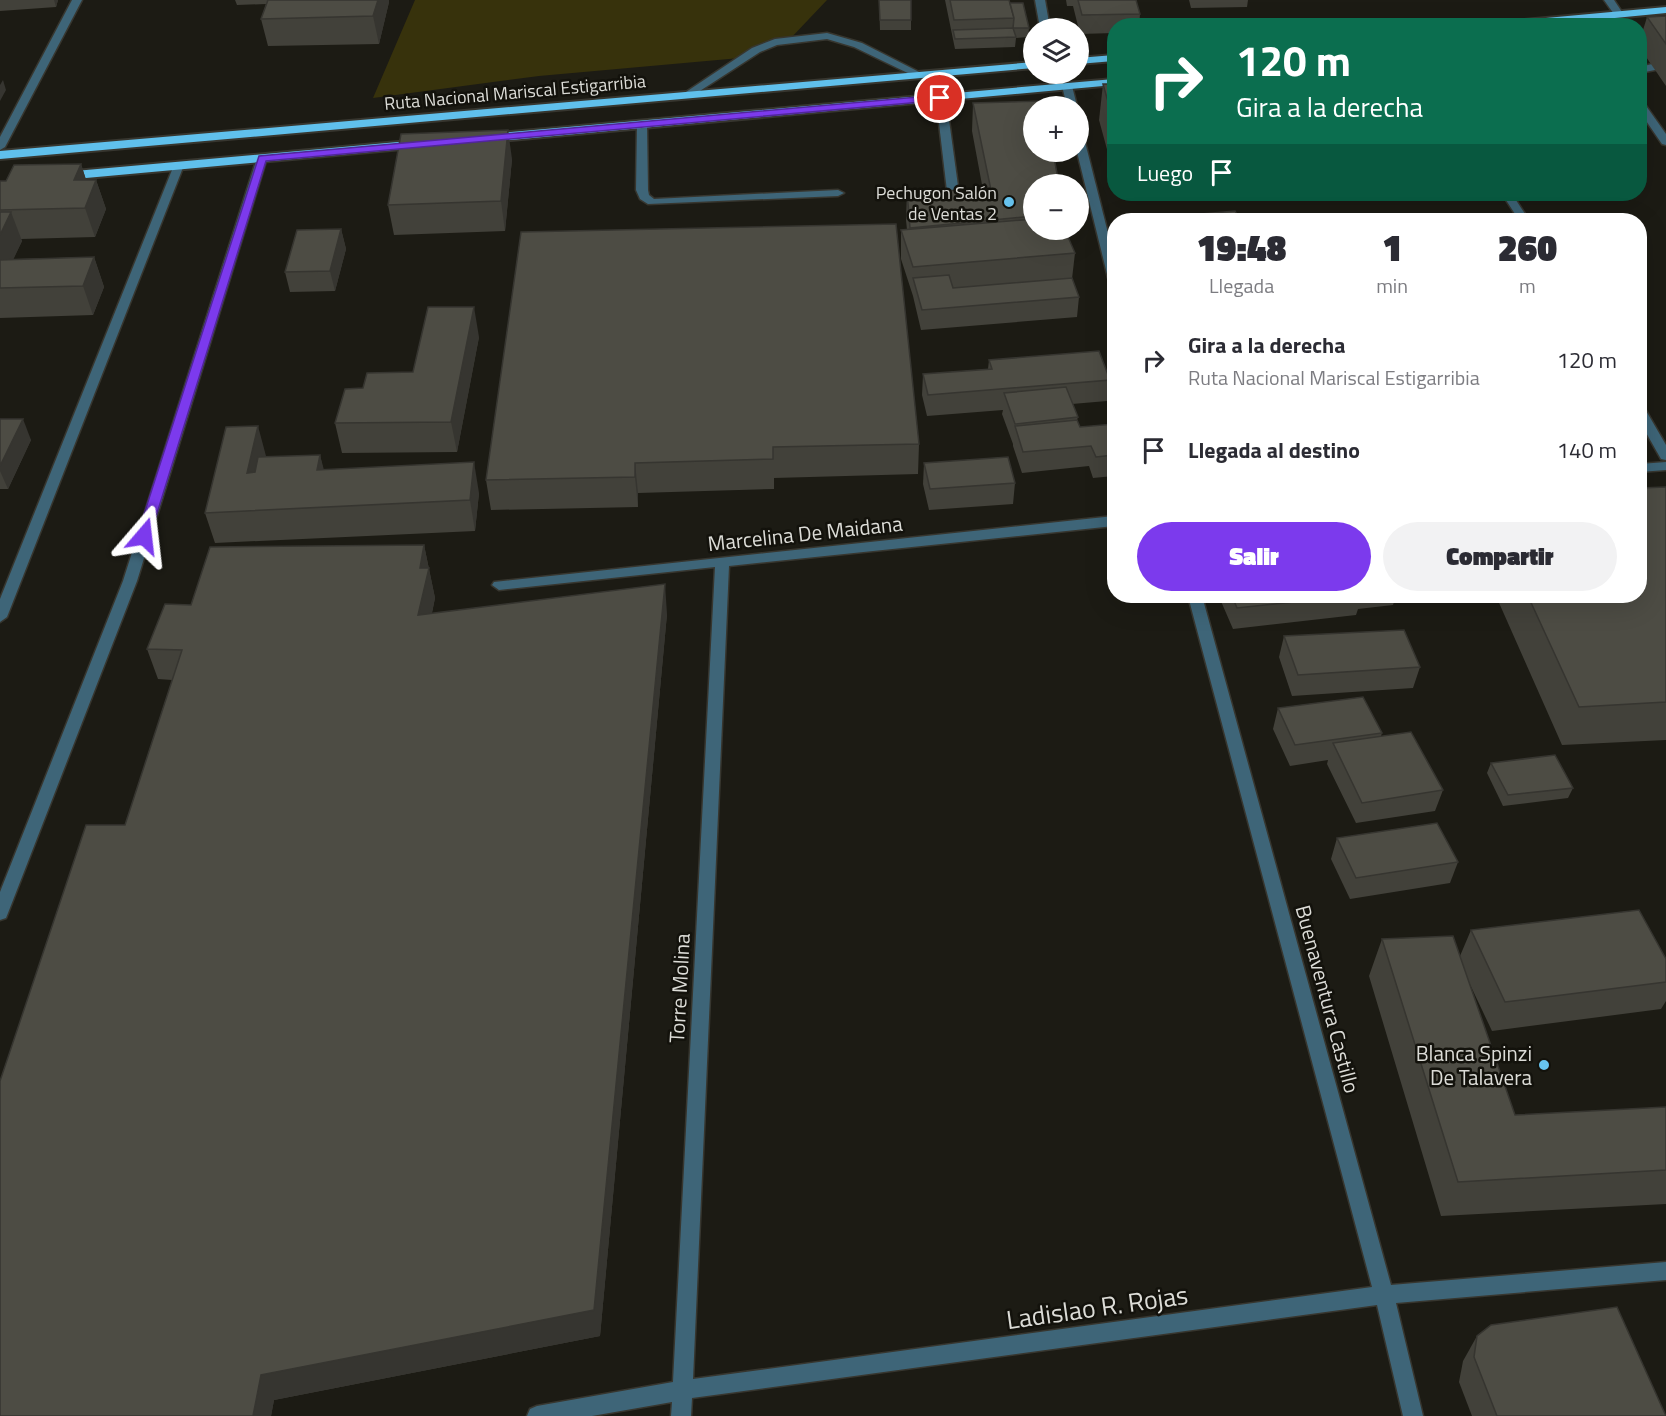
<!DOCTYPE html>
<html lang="es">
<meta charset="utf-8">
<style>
:root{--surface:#fff;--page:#f2f2f3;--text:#2b2b33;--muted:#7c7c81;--accent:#7c3aed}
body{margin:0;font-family:"Titillium Web",sans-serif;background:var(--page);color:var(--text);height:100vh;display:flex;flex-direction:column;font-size:22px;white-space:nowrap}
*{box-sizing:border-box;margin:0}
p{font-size:20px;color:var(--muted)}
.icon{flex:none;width:33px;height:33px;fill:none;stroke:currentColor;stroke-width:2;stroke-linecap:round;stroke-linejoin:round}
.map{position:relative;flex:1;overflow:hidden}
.drawer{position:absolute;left:1107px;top:213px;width:540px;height:390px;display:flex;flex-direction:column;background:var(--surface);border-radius:24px;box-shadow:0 6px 24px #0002}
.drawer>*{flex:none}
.hud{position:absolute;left:1107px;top:18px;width:540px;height:183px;border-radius:24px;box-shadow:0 6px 24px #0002;background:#0b6e4f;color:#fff;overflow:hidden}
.fabs{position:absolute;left:1023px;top:18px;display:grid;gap:12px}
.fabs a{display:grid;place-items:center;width:66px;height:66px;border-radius:50%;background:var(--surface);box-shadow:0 6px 24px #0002;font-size:30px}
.pin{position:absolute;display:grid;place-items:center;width:51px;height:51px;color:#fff;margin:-26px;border:3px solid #fff;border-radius:50%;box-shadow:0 2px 6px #0007}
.me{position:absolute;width:66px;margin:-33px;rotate:17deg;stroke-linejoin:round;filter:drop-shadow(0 0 4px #0008)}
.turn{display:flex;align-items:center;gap:21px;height:126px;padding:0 30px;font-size:27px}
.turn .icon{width:78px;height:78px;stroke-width:2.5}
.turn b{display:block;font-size:42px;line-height:51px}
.then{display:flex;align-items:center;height:57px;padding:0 30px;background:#0003;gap:12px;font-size:22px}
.eta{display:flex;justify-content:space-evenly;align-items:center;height:102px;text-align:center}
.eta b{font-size:36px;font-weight:800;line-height:42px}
.button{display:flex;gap:12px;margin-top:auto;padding:12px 30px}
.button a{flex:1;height:69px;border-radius:36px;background:var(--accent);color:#fff;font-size:24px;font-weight:800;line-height:69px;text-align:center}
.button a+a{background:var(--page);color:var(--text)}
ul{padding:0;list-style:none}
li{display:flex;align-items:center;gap:18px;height:90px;padding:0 30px}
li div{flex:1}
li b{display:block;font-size:22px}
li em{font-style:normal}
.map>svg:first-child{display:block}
.green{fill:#37320c}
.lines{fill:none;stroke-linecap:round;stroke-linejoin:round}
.service-casing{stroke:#37362f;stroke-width:3}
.minor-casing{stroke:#37362f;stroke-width:3}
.tertiary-casing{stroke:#37362f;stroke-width:3}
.trunk-casing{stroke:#37362f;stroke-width:4}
.service{fill:#3e6578;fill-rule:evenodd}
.minor{fill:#3e6578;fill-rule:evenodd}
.tertiary{fill:#3e6578;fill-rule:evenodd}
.trunk{fill:#60c0ec;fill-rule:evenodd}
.wall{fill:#42413a}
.shaded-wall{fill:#363530}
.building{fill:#4d4c44;stroke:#363530;stroke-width:1.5}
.route{fill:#7c3aed;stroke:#51269a;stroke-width:1.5}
.poi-dot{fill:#67c4ef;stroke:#13120c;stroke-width:2}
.labels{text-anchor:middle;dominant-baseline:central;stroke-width:5;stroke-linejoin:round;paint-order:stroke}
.far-street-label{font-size:18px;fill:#dcdcd7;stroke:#13120c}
.far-poi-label{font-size:18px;fill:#dcdcd7;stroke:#13120c;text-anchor:end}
.street-label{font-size:21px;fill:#dcdcd7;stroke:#13120c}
.poi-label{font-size:21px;fill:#dcdcd7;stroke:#13120c;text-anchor:end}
.near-street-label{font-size:26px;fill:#dcdcd7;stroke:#13120c}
</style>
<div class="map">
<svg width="1666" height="1416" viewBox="0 0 1666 1416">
<rect width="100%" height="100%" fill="#1c1b14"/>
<polygon class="green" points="415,0 827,0 789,40 740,58 539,76 373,98"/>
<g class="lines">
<g class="service-casing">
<g id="service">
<polygon points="827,33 862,43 925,75 916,77 854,47 827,39 777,45 760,52 689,98 680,96 752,48 775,39"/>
<polygon points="1648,49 1656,49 1662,60 1662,65 1655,70 1640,73 1640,67 1652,64 1647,51"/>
<polygon points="941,95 946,98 961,208 955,211 949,208 936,98"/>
<polygon points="1640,102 1644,103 1666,134 1666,145 1662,144 1640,112"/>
<polygon points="642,121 647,124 648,190 649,195 654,199 838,190 844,193 838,196 648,204 640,199 636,190 637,124"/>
<polygon points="262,155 267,158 137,581 8,913 6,918 0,920 0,892 123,581 257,158"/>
</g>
</g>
<g class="minor-casing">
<g id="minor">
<polygon points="72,0 82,0 5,147 0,150 0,137"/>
<polygon points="1035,0 1045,0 1050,28 1040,28"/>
<polygon points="1067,83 1072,86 1077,106 1067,106 1062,86"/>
<polygon points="1078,131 1083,134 1114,257 1114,282 1108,278 1077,152"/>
<polygon points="179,162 184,165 7,617 0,622 0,599 174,165"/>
<polygon points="1502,194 1512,194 1529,220 1519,220"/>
<polygon points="1640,408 1645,409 1666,445 1666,460 1661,459 1640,422"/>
<polygon points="1666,462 1666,470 1640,472 1640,464"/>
<polygon points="1114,516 1114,526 729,566 693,1379 1372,1287 1188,596 1202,596 1391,1285 1666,1262 1666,1280 1396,1303 1423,1416 1403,1416 1377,1305 692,1398 691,1416 671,1416 672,1402 592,1416 527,1416 530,1409 537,1406 673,1382 715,567 499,590 492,585 494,582"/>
</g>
</g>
<g class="tertiary-casing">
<polygon id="tertiary" points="1604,0 1614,0 1624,15 1622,17 1616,17"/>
</g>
<g class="trunk-casing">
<g id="trunk">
<polygon points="1666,7 1666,13 1533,26 1487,26 1492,23"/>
<polygon points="1114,55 1114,61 1078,64 1078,58"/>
<polygon points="1034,62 1034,68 0,159 0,151"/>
<polygon points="1114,79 1114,85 488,142 482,138 488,134"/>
<polygon points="420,140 424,141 424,147 64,180 58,176 64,172"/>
</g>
</g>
<use href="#service" class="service"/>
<use href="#minor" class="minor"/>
<use href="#tertiary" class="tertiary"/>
<use href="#trunk" class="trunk"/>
</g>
<g class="wall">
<polygon points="0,0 58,0 56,7 0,11"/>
<polygon points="235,0 389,0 389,2 379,44 268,46 261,19 266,4 237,5"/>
<polygon points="879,0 911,20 911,30 880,30"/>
<polygon points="945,0 1009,0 1010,3 1029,28 1028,37 1016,38 1015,47 955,49"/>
<polygon points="1066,0 1136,0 1140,14 1139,26 1114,26 1114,33 1080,34 1073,6 1067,6"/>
<polygon points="1189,0 1248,0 1247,7 1191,8"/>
<polygon points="1666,16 1666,86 1640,48 1640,40 1647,17"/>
<polygon points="1103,84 1114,84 1114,175 1099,120"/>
<polygon points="973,103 1034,184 1034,230 1075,253 1072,279 1079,297 1077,317 921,330 913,296 901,259 901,230 907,230 906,220 907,191 983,190 972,131"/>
<polygon points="512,159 505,231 394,235 388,205"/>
<polygon points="81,164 86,180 96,180 106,209 95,237 21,239 22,241 13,259 94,257 104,287 93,315 0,318 0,181 6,181"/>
<polygon points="1120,194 1176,194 1120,195"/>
<polygon points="341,229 346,249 335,291 290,292 285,272"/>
<polygon points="521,232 919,444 918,474 774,478 774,489 638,493 638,507 491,510 486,480"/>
<polygon points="479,337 457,452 342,453 335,423 363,388 413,372"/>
<polygon points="989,360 1110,380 1107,401 1072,404 1078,417 1077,420 1080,427 1114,424 1114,476 1093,478 1089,466 1022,473 1013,446 1013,444 1002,414 1003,410 927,416 922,395 923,374 988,369"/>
<polygon points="0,419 31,440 8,489 0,489"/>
<polygon points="320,455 323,469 479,493 475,531 215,543 205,513 266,456 266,457"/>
<polygon points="924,463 1015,483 1013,504 929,510 923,484"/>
<polygon points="1666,487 1666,740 1562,745 1496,596 1640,596"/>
<polygon points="424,545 435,598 432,613 667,614 600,1336 274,1400 271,1416 0,1416 125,825 172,680 158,679 147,649 191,605"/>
<polygon points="1220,596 1422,596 1395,599 1393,605 1358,609 1356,615 1233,629 1220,599"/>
<polygon points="1284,636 1420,667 1413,688 1292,696 1279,657"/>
<polygon points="1278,708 1382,733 1381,736 1443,790 1435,811 1356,823 1327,764 1328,760 1290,766 1273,729"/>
<polygon points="1491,763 1573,788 1568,798 1503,806 1487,773"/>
<polygon points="1337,838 1458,862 1450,883 1350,899 1331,859"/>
<polygon points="1471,930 1666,959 1666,1001 1661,1009 1492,1031 1466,976 1515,1115 1666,1107 1666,1204 1441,1216 1369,976 1382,939 1460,956"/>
<polygon points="1477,1336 1666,1416 1472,1416 1459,1382 1463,1361"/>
</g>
<g class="shaded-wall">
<polygon points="54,0 58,0 56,7"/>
<polygon points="378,0 389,0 389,2 379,44 373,16"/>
<polygon points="3,80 6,90 0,101 0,85"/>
<polygon points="508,130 512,159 505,231 501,201"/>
<polygon points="81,164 90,192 74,180"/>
<polygon points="96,180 106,209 95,237 85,208"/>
<polygon points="11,212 22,241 0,288 0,235"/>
<polygon points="341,229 346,249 335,291 330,271"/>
<polygon points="94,257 104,287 93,315 83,286"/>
<polygon points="474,307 479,337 457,452 451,422"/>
<polygon points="23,419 31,440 8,489 0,471 0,466"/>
<polygon points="258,426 266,456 256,503 247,473"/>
<polygon points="320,455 328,485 317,470"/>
<polygon points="474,462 479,493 475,531 470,500"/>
<polygon points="635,463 638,493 638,507 635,477"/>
<polygon points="424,545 435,598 425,645 418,615 420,568"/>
<polygon points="665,584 667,614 600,1336 274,1400 271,1416 253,1416 261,1375"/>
</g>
<g class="building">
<polygon points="268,0 378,0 373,16 261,19"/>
<polygon points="879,0 911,0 911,20 880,20"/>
<polygon points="950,0 1009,0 1014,18 954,20"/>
<polygon points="1078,0 1136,0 1140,14 1082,15"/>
<polygon points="1010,3 1023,3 1029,28 1013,28 1014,18"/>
<polygon points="1666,16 1666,44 1647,17"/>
<polygon points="1013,28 1016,37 955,39 953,30"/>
<polygon points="1103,84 1114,84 1114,123"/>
<polygon points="1044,101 1045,106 1034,106 1034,152 1053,152 1059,184 1034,184 1034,216 910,228 907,191 991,190 973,103"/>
<polygon points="508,130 501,201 388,205 401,134"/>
<polygon points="81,164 74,180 96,180 85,208 0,210 0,181 6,181 14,165"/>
<polygon points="1235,211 1240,220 1157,220 1156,218"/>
<polygon points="0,212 11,212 0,235"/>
<polygon points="1034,219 1034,230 1065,230 1075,253 913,267 901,230"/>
<polygon points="896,224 919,444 773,447 773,459 635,463 635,477 486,480 521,232"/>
<polygon points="341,229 330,271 285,272 297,230"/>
<polygon points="94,257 83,286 0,288 0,260"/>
<polygon points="949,275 953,288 1072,278 1079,297 922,310 913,278"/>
<polygon points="428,307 474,307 451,422 335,423 345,389 363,388 367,373 413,372"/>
<polygon points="1099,351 1110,380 928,395 923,374 992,369 989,360"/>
<polygon points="1066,387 1078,417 1015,424 1004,393"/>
<polygon points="0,419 23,419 0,466"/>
<polygon points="1077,420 1080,427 1114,424 1114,455 1096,457 1091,446 1023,452 1015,426"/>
<polygon points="258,426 247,473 255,472 258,457 320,455 317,470 474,462 470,500 205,513 226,427"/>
<polygon points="1008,457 1015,483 930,489 924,463"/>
<polygon points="1666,487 1666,702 1579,707 1528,596 1640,596 1640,488"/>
<polygon points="424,545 420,568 429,568 418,615 665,584 594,1310 261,1375 253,1416 0,1416 0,1081 86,825 125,825 182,650 147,649 165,604 191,605 210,547"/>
<polygon points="1232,596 1351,596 1237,608"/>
<polygon points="1404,630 1420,667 1298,675 1284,636"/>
<polygon points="1363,697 1382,733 1295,745 1278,708"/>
<polygon points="1411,732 1443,790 1362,803 1333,743"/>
<polygon points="1555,755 1573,788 1508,795 1491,763"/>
<polygon points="1437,823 1458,862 1356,878 1337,838"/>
<polygon points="1639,910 1666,959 1666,982 1505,1002 1471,930"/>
<polygon points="1453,936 1515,1115 1666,1107 1666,1170 1458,1182 1382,939"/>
<polygon points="1617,1307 1666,1416 1497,1416 1474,1357 1477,1336 1491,1325"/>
</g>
<polygon class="route" points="940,95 945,98 944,100 266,161 150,536 144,540 137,536 259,156"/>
<g class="poi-dot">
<circle cx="1009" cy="202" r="6"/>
<circle cx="1544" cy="1065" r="6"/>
</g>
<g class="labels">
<g class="far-street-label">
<text transform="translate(515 92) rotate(-5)">Ruta Nacional Mariscal Estigarribia</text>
</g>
<g class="far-poi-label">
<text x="997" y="192">Pechugon Salón<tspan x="997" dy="21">de Ventas 2</tspan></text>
</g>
<g class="street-label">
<text transform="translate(805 533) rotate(-6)">Marcelina De Maidana</text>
<text transform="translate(679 988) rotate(-87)">Torre Molina</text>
<text transform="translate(1328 999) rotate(75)">Buenaventura Castillo</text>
</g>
<g class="poi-label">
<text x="1532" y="1053">Blanca Spinzi<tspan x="1532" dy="24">De Talavera</tspan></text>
</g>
<g class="near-street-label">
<text transform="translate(1097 1307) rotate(-8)">Ladislao R. Rojas</text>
</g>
</g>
</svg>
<div class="fabs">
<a><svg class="icon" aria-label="layers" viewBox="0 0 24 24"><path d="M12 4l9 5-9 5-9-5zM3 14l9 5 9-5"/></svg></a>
<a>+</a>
<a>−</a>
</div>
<div class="pin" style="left:940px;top:98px;background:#d93025"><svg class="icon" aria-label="arrive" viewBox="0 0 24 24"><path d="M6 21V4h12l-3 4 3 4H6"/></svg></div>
<svg class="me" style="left:144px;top:536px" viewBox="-20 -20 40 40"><path d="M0-17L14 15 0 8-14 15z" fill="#7c3aed" stroke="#fff" stroke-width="4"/></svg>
<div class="hud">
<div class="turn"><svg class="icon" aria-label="right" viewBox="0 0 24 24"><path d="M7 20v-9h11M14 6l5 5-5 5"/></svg><div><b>120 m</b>Gira a la derecha</div></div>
<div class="then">Luego<svg class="icon" aria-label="arrive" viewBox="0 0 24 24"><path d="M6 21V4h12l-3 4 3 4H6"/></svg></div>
</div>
<section class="drawer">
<div class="eta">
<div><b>19:48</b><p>Llegada</p></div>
<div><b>1</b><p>min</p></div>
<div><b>260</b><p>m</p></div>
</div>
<ul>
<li><svg class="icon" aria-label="right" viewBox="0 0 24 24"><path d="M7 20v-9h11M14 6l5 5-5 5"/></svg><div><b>Gira a la derecha</b><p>Ruta Nacional Mariscal Estigarribia</p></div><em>120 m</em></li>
<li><svg class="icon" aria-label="arrive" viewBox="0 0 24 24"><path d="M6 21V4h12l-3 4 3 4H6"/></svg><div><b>Llegada al destino</b></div><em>140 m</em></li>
</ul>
<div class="button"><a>Salir</a><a>Compartir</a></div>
</section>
</div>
